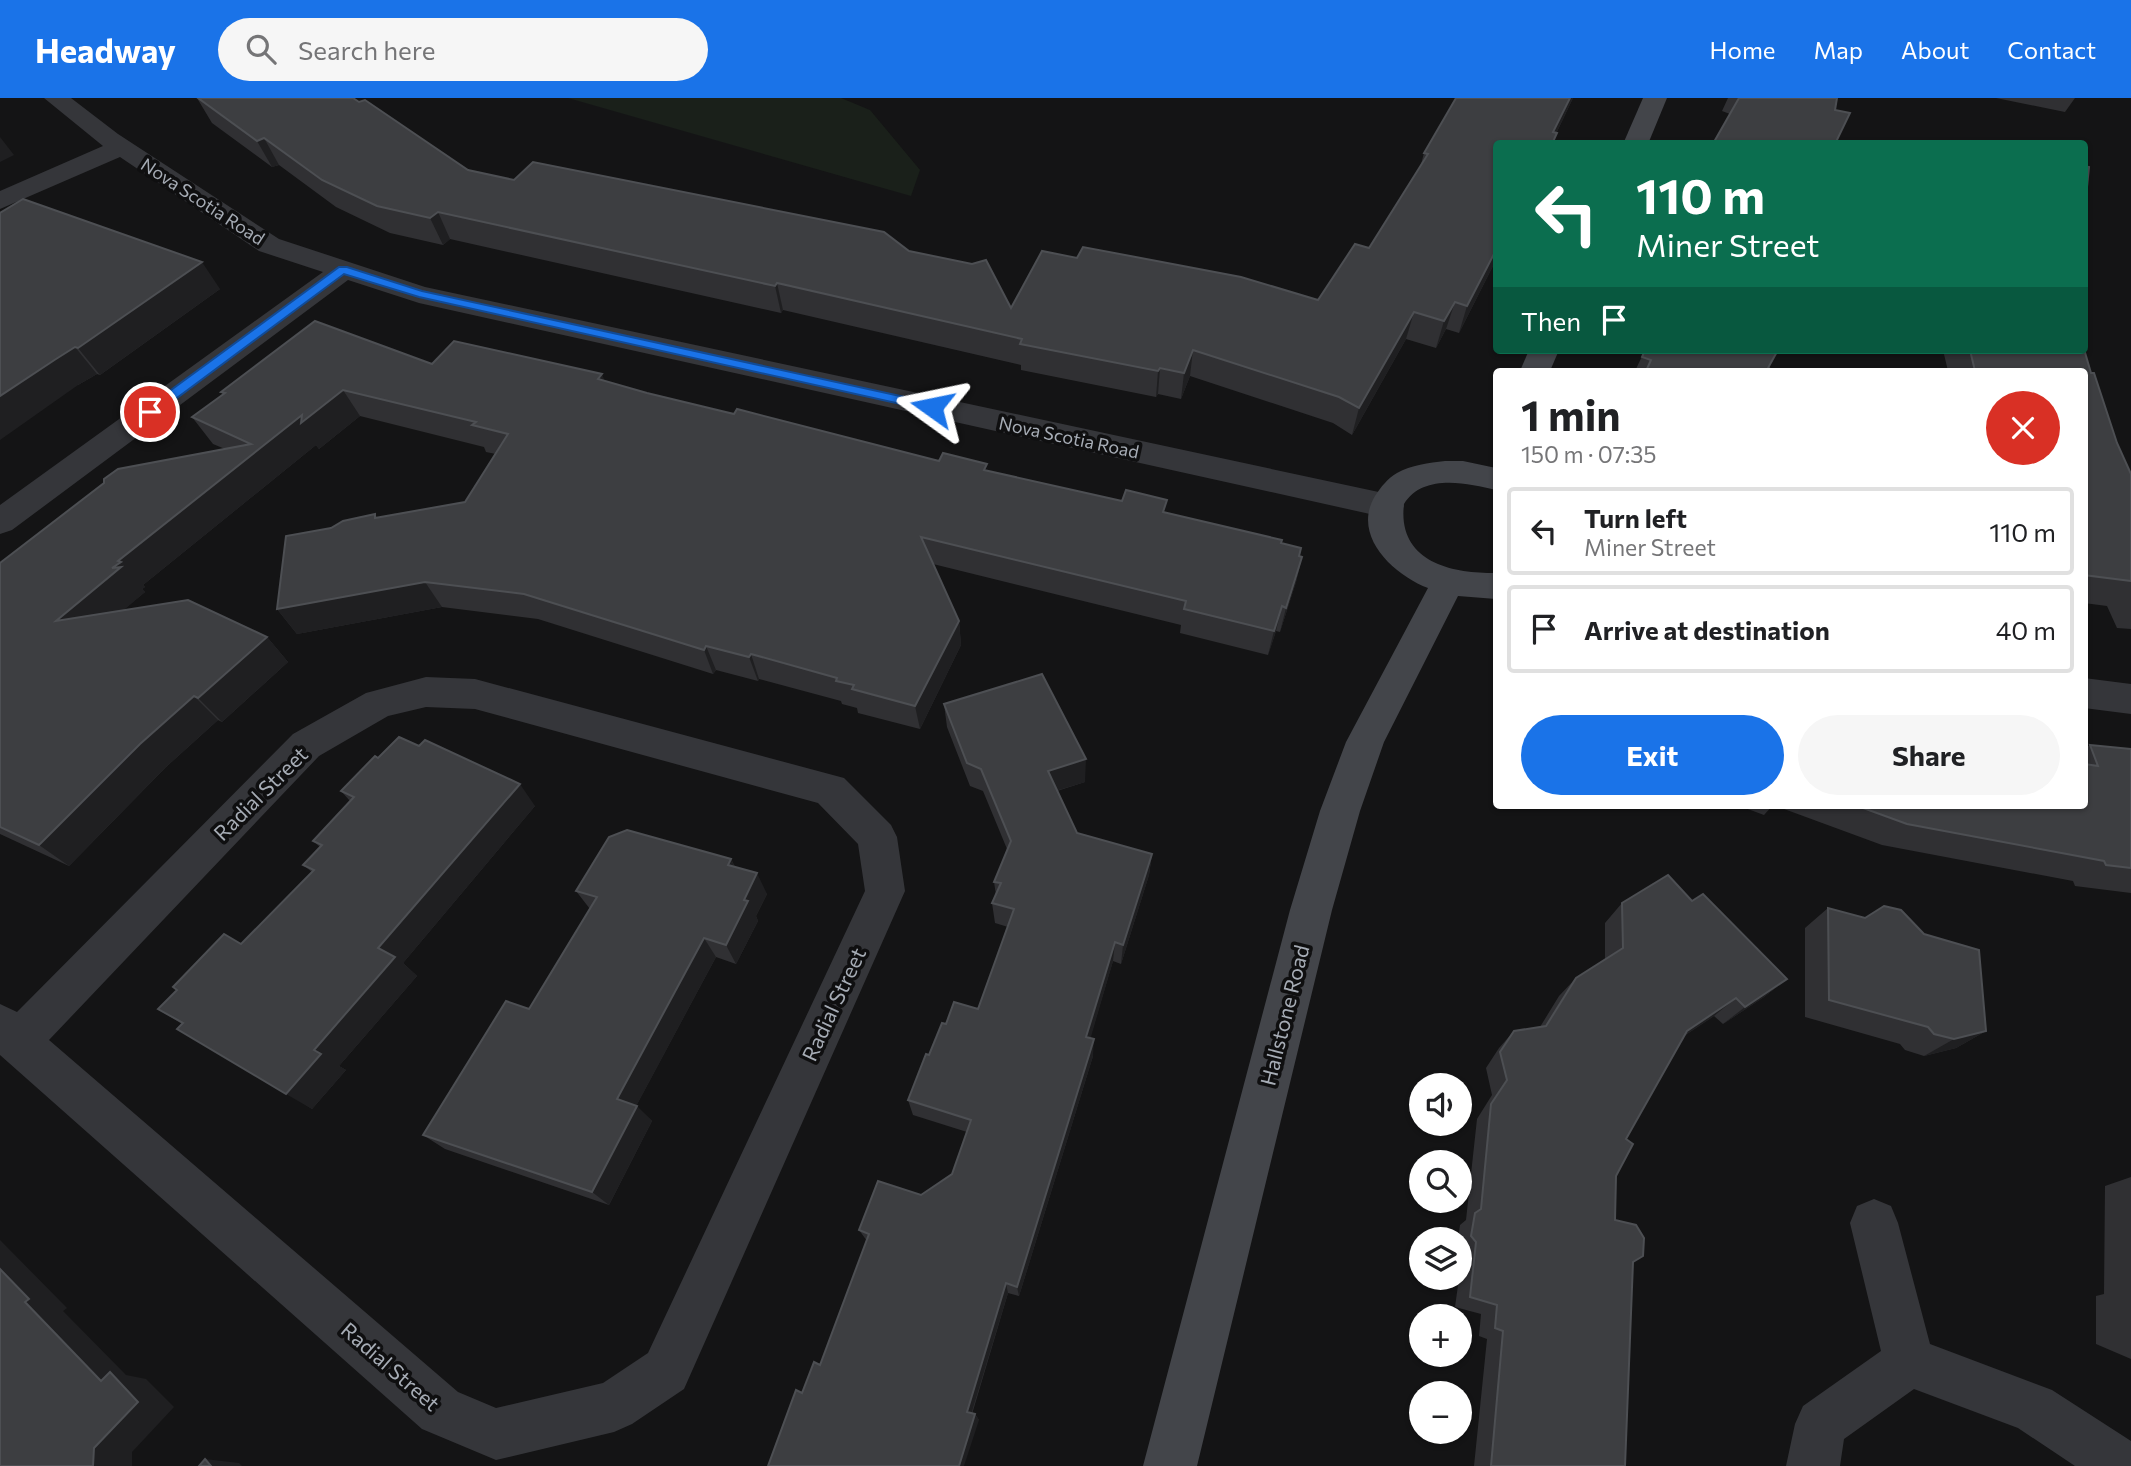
<!DOCTYPE html>
<meta charset="utf-8">
<style>
:root{--surface:#fff;--page:#f6f6f6;--text:#202124;--muted:#757577;--line:#e0e0e0;--accent:#1a73e8}
body{margin:0;font-family:Commissioner,sans-serif;background:var(--page);color:var(--text);height:100vh;display:flex;flex-direction:column;font-size:26px;white-space:nowrap}
*{box-sizing:border-box;margin:0}
p{font-size:23px;color:var(--muted)}
.icon{flex:none;width:38px;height:38px;fill:none;stroke:currentColor;stroke-width:2;stroke-linecap:round;stroke-linejoin:round}
.map{position:relative;flex:1;overflow:hidden}
.panel{position:absolute;left:1493px;top:270px;width:595px;height:441px;display:flex;flex-direction:column;background:var(--surface);border-radius:7px;box-shadow:0 2px 5px #0004}
.panel>*{flex:none}
.banner{position:absolute;left:1493px;top:42px;width:595px;height:214px;border-radius:7px;box-shadow:0 2px 5px #0004;background:#0b6e4f;color:#fff;overflow:hidden}
.controls{position:absolute;left:1409px;top:975px;display:grid;gap:14px}
.controls a{display:grid;place-items:center;width:63px;height:63px;border-radius:50%;background:var(--surface);box-shadow:0 2px 5px #0004;font-size:35px}
.pin{position:absolute;display:grid;place-items:center;width:60px;height:60px;color:#fff;margin:-30px;border:4px solid #fff;border-radius:50%;box-shadow:0 2px 7px #0007}
.me{position:absolute;width:77px;margin:-38px;rotate:282deg;stroke-linejoin:round;filter:drop-shadow(0 0 5px #0008)}
.turn{display:flex;align-items:center;gap:24px;height:147px;padding:0 28px;font-size:32px}
.turn .icon{width:91px;height:91px;stroke-width:2.5}
.turn b{display:block;font-size:49px;line-height:60px}
.then{display:flex;align-items:center;height:66px;padding:0 28px;background:#0003;gap:14px;font-size:26px}
.round{display:grid;place-items:center;flex:none;width:74px;height:74px;border-radius:37px;background:var(--page)}
.summary{display:flex;align-items:center;justify-content:space-between;height:119px;padding:0 28px}
h1{font-size:42px;font-weight:700;line-height:52px}
.cta{display:flex;gap:14px;margin-top:auto;padding:14px 28px}
.cta a{flex:1;height:80px;border-radius:42px;background:var(--accent);color:#fff;font-size:28px;font-weight:700;line-height:80px;text-align:center}
.cta a+a{background:var(--page);color:var(--text)}
ul{padding:0;list-style:none}
li{display:flex;align-items:center;gap:21px;height:88px;margin:0 14px 10px;padding:0 14px;border:4px solid var(--line);border-radius:7px}
li div{flex:1}
li b{display:block;font-size:26px}
li em{font-style:normal}
header{display:flex;align-items:center;gap:42px;box-sizing:border-box;height:98px;padding:0 35px;background:var(--accent);color:#fff}
header strong{font-size:33px}
nav{display:flex;gap:38px;margin-inline-start:auto;font-size:24px}
.search{width:490px;height:63px;background:var(--page);display:flex;align-items:center;gap:18px;box-sizing:border-box;padding:0 24px;border-radius:38px;color:var(--muted);font-size:26px}
.map>svg:first-child{display:block}
.green{fill:#1a201a}
.lines{fill:none;stroke-linecap:round;stroke-linejoin:round}
.street{fill:#35363a;fill-rule:evenodd}
.secondary{fill:#43454a;fill-rule:evenodd}
.wall{fill:#303033}
.shaded-wall{fill:#1f1f21}
.building{fill:#3d3e41;stroke:#4d4f53;stroke-width:2}
.route{fill:#1a73e8;stroke:#114b97;stroke-width:2}
.labels{text-anchor:middle;dominant-baseline:central;stroke-width:7;stroke-linejoin:round;paint-order:stroke}
.far-street-label{font-size:18px;fill:#a6acb5;stroke:#0f0f10}
.street-label{font-size:21px;fill:#a6acb5;stroke:#0f0f10}
</style>
<header>
<strong>Headway</strong>
<div class="search"><svg class="icon" aria-label="search" viewBox="0 0 24 24"><circle cx="10" cy="10" r="6"/><path d="M15 15l6 6"/></svg>Search here</div>
<nav><a>Home</a><a>Map</a><a>About</a><a>Contact</a></nav>
</header>
<div class="map">
<svg width="2131" height="1368" viewBox="0 0 2131 1368">
<rect width="100%" height="100%" fill="#141415"/>
<polygon class="green" points="568,0 841,0 870,12 920,72 911,98"/>
<g class="lines">
<g class="street">
<polygon points="44,0 71,0 118,36 279,141 425,189 1388,396 1400,400 1404,408 1400,416 1388,420 419,205 348,182 12,432 0,436 0,407 323,174 259,153 120,59 0,111 0,93 103,48"/>
<path d="M426 579 475 581 844 680 891 727 897 739 905 793 684 1291 632 1326 614 1334 496 1362 422 1331 0 957V906L17 914 293 636 366 595ZM426 609 475 611 818 705 858 746 865 793 648 1255 603 1285 496 1310 458 1294 49 942 319 658 388 618Z"/>
<polygon points="2084,580 2131,586 2131,616 2084,610"/>
<polygon points="1874,1101 1891,1108 1898,1125 1930,1246 2052,1292 2131,1343 2131,1368 2075,1368 2018,1330 1914,1291 1844,1341 1840,1368 1786,1368 1795,1326 1803,1308 1881,1253 1850,1125 1857,1108"/>
</g>
<g class="secondary">
<polygon points="1643,0 1667,0 1648,46 1623,46"/>
<polygon points="1529,252 1559,252 1550,273 1520,273"/>
<path d="M1445 363H1463L1496 370V392C1467 385 1423 375 1404 406 1397 463 1450 476 1496 475V501L1458 498 1384 644 1360 713 1332 812 1197 1368H1143L1290 812 1320 713 1346 644 1428 490C1394 477 1351 438 1375 398 1381 389 1387 381 1397 375 1411 367 1429 365 1445 363Z"/>
</g>
</g>
<g class="wall">
<polygon points="197,0 353,0 468,72 514,82 909,153 1011,210 1318,202 1369,150 1420,70 1424,55 1573,0 1496,162 1459,235 1446,231 1436,250 1406,241 1352,337 1333,325 1190,278 1181,301 1158,296 1156,299 1021,272 1021,267 783,212 781,215 450,141 443,147 390,135 336,109 279,67 272,69 212,25"/>
<polygon points="1728,0 1837,0 1835,12 1835,46 1713,46 1730,16 1722,13"/>
<polygon points="1996,0 2075,0 2065,14"/>
<polygon points="0,115 220,191 100,277 97,276 78,287"/>
<polygon points="1645,252 1768,270 1772,273 1635,273"/>
<polygon points="1943,252 2084,252 2091,275 2117,345 2131,376 2131,531 2117,530 2107,508 2084,505 2084,273 1948,273"/>
<polygon points="432,266 605,283 647,295 734,316 939,363 988,373 1166,415 1281,445 1302,459 1296,484 1280,534 1276,533 1268,557 1180,535 1181,527 933,466 959,523 961,547 920,631 858,615 857,610 842,606 841,603 759,581 758,583 716,572 713,576 538,521 442,509 297,536 277,511 331,430 375,416 377,420 465,404 496,356 486,354 484,349 360,318 319,351 316,347 143,487 145,489 142,491 145,494 123,512 267,539 288,564 222,624 218,622 166,669 69,768 0,736 0,465 225,351 213,346 192,319 223,296 221,294"/>
<polygon points="944,606 1085,684 1057,693 1077,735 1152,756 1149,777 1121,866 1113,863 1090,940 1093,958 1019,1198 1008,1195 972,1316 975,1316 979,1322 802,1295 820,1267 867,1143 859,1132 921,1097 952,1076 967,1034 913,1017 908,1002 946,926 978,911 1008,829 995,825 992,805 996,797 994,784 1007,751 983,693 970,688 947,629"/>
<polygon points="2090,647 2131,651 2131,795 2075,788 2073,783 1882,747 1773,707 1764,717 1737,707 2084,707 2084,651"/>
<polygon points="378,660 535,708 403,865 417,878 339,968 346,972 312,1011 182,926 158,911 241,846 312,774 303,767 320,749 313,743 350,703 341,693"/>
<polygon points="731,761 735,769 767,796 756,818 758,823 736,866 716,859 636,1008 652,1023 609,1107 445,1051 423,1037 529,911 590,811 576,793"/>
<polygon points="1692,803 1787,881 1764,899 1723,926 1714,918 1684,938 1626,1041 1616,1078 1615,1122 1633,1164 1625,1368 1474,1368 1487,1241 1479,1238 1481,1216 1455,1209 1459,1180 1460,1180 1461,1155 1460,1153 1460,1141 1458,1141 1460,1127 1466,1122 1477,1021 1492,997 1486,970 1499,950 1514,933 1540,929 1559,898 1576,880 1605,861 1605,825 1622,805"/>
<polygon points="1828,810 1986,933 1956,950 1924,958 1905,952 1900,946 1805,919 1805,830"/>
<polygon points="2131,1079 2131,1261 2096,1246 2096,1198 2104,1196 2105,1088"/>
</g>
<g class="shaded-wall">
<polygon points="1570,0 1573,0 1551,46 1553,34"/>
<polygon points="0,39 14,57 0,64"/>
<polygon points="264,40 279,67 272,69 257,43"/>
<polygon points="438,114 450,141 443,147 430,120"/>
<polygon points="1496,152 1496,162 1459,235 1467,208"/>
<polygon points="202,164 220,191 100,277 78,250"/>
<polygon points="777,185 783,212 781,215 775,188"/>
<polygon points="1455,204 1446,231 1436,250 1444,223"/>
<polygon points="1414,214 1406,241 1352,337 1359,310"/>
<polygon points="75,249 97,276 78,287 0,342 0,298 56,261"/>
<polygon points="1193,252 1190,278 1181,301 1184,275"/>
<polygon points="1160,270 1158,296 1156,299 1158,273"/>
<polygon points="602,276 612,302 598,281"/>
<polygon points="343,292 360,318 319,351 316,347 143,487 145,489 142,491 145,494 83,547 56,523 112,470 118,463 302,317"/>
<polygon points="1302,459 1296,484 1280,534 1286,510"/>
<polygon points="425,484 442,509 297,536 277,511"/>
<polygon points="1282,508 1276,533 1268,557 1274,533"/>
<polygon points="959,523 961,547 920,631 915,608"/>
<polygon points="267,539 288,564 222,624 198,600"/>
<polygon points="706,548 716,572 713,576 704,552"/>
<polygon points="751,556 759,581 758,583 749,559"/>
<polygon points="194,598 218,622 166,669 69,768 39,747 140,646"/>
<polygon points="1086,661 1085,684 1049,695 1048,673"/>
<polygon points="520,686 535,708 403,865 417,878 339,968 346,972 312,1011 286,996 378,850"/>
<polygon points="1152,756 1149,777 1121,866 1123,847"/>
<polygon points="731,761 741,782 728,767"/>
<polygon points="757,775 767,796 756,818 758,823 736,866 726,847 744,802"/>
<polygon points="704,840 716,859 632,1016 617,1001"/>
<polygon points="1115,844 1113,863 1086,956 1086,939"/>
<polygon points="1787,881 1764,899 1723,926 1745,909"/>
<polygon points="1736,900 1714,918 1667,949 1687,933"/>
<polygon points="1986,933 1956,950 1924,958 1954,941"/>
<polygon points="1094,941 1093,958 1019,1198 1017,1189"/>
<polygon points="637,1008 652,1023 609,1107 592,1094"/>
<polygon points="0,1142 67,1210 63,1213 126,1277 146,1281 174,1309 132,1354 132,1368 93,1368 101,1283 25,1204 0,1171"/>
<polygon points="1006,1185 1008,1195 970,1320 967,1314"/>
<polygon points="975,1316 979,1322 964,1368 959,1368"/>
<polygon points="205,1361 239,1365 242,1368 211,1368"/>
</g>
<g class="building">
<polygon points="198,0 353,0 359,4 365,2 468,72 514,82 533,64 884,134 909,153 972,166 986,162 1011,210 1042,153 1077,160 1083,149 1241,179 1318,202 1355,146 1369,150 1428,56 1424,55 1456,0 1570,0 1553,34 1557,35 1552,46 1496,46 1496,152 1467,208 1455,204 1444,223 1414,214 1359,310 1339,299 1193,252 1184,275 1160,270 1158,273 1020,246 1022,241 777,185 775,188 438,114 430,120 377,108 322,82 264,40 257,43"/>
<polygon points="1739,0 1837,0 1835,12 1850,15 1835,46 1720,46 1714,44"/>
<polygon points="2084,68 2089,69 2084,119"/>
<polygon points="23,101 202,164 78,250 75,249 56,261 0,298 0,115"/>
<polygon points="315,223 432,266 454,243 602,276 598,281 647,295 734,316 737,311 939,363 943,355 987,366 984,372 1122,403 1126,392 1167,402 1163,414 1282,442 1281,445 1301,450 1299,458 1302,459 1286,510 1282,508 1274,533 1184,511 1186,503 921,439 959,523 915,608 852,591 854,587 836,583 837,580 751,556 749,559 706,548 704,552 524,496 425,484 277,511 286,438 331,430 343,423 375,416 375,420 465,404 508,336 472,327 476,324 343,292 301,325 302,317 118,463 121,464 112,470 121,469 56,523 188,502 267,539 198,600 194,598 140,646 39,747 0,729 0,465 104,385 104,381 118,371 251,346 192,319 225,295 221,294"/>
<polygon points="2084,251 2091,275 2094,275 2117,345 2131,376 2131,483 2084,477 2084,273 1975,273 1970,252 2084,252"/>
<polygon points="1645,252 1778,252 1768,270 1773,272 1772,273 1646,273 1651,262 1642,259"/>
<polygon points="1042,576 1086,661 1048,673 1077,735 1152,756 1123,847 1115,844 1086,939 1094,941 1017,1189 1006,1185 967,1314 975,1316 959,1368 768,1368 796,1292 802,1295 814,1264 820,1267 869,1136 859,1132 878,1083 921,1097 952,1076 971,1022 908,1002 926,956 929,957 942,925 946,926 954,904 978,911 1014,811 992,805 1001,785 994,784 1011,743 981,671 967,665 944,606"/>
<polygon points="399,639 419,648 425,642 520,686 378,850 395,859 314,952 321,956 286,996 177,931 183,925 158,911 177,892 173,889 224,836 241,846 314,772 303,767 322,747 313,743 354,699 341,693 375,658 378,660"/>
<polygon points="2090,647 2131,651 2131,770 2106,767 2104,763 1907,726 1855,707 2084,707 2084,666 2098,668"/>
<polygon points="627,732 731,761 728,767 757,775 744,802 748,803 726,847 704,840 617,1001 637,1008 592,1094 423,1037 506,903 529,911 597,799 576,793 609,739"/>
<polygon points="1668,777 1692,803 1703,796 1787,881 1745,909 1736,900 1687,933 1626,1041 1633,1046 1616,1078 1615,1122 1636,1127 1644,1140 1643,1158 1633,1164 1625,1368 1491,1368 1503,1233 1495,1230 1497,1207 1470,1199 1476,1144 1471,1138 1475,1115 1481,1111 1491,1006 1507,982 1500,954 1514,933 1546,928 1576,880 1623,850 1622,805"/>
<polygon points="1884,808 1901,812 1924,836 1979,852 1986,933 1954,941 1934,936 1928,929 1829,902 1828,810 1865,820"/>
<polygon points="0,1171 29,1201 25,1204 101,1283 110,1274 138,1304 94,1350 93,1368 0,1368"/>
<polygon points="205,1361 211,1368 199,1368"/>
</g>
<polygon class="route" points="339,169 347,169 422,193 932,305 939,309 932,313 419,199 344,176 154,317 145,317 145,311"/>
<g class="labels">
<g class="far-street-label">
<text transform="translate(203 103) rotate(33)">Nova Scotia Road</text>
<text transform="translate(1069 339) rotate(12)">Nova Scotia Road</text>
</g>
<g class="street-label">
<text transform="translate(260 695) rotate(-45)">Radial Street</text>
<text transform="translate(833 906) rotate(-65)">Radial Street</text>
<text transform="translate(1284 917) rotate(-76)">Hallstone Road</text>
<text transform="translate(391 1268) rotate(41)">Radial Street</text>
</g>
</g>
</svg>
<div class="controls">
<a><svg class="icon" aria-label="sound" viewBox="0 0 24 24"><path d="M4 9h4l5-4v14l-5-4H4zM17 9q2 3 0 6"/></svg></a>
<a><svg class="icon" aria-label="search" viewBox="0 0 24 24"><circle cx="10" cy="10" r="6"/><path d="M15 15l6 6"/></svg></a>
<a><svg class="icon" aria-label="layers" viewBox="0 0 24 24"><path d="M12 4l9 5-9 5-9-5zM3 14l9 5 9-5"/></svg></a>
<a>+</a>
<a>−</a>
</div>
<div class="pin" style="left:150px;top:314px;background:#d93025"><svg class="icon" aria-label="arrive" viewBox="0 0 24 24"><path d="M6 21V4h12l-3 4 3 4H6"/></svg></div>
<svg class="me" style="left:932px;top:309px" viewBox="-20 -20 40 40"><path d="M0-17L14 15 0 8-14 15z" fill="#1a73e8" stroke="#fff" stroke-width="4"/></svg>
<div class="banner">
<div class="turn"><svg class="icon" aria-label="left" viewBox="0 0 24 24"><path d="M17 20v-9H6M10 6l-5 5 5 5"/></svg><div><b>110 m</b>Miner Street</div></div>
<div class="then">Then<svg class="icon" aria-label="arrive" viewBox="0 0 24 24"><path d="M6 21V4h12l-3 4 3 4H6"/></svg></div>
</div>
<section class="panel">
<div class="summary"><div><h1>1 min</h1><p>150 m · 07:35</p></div><a class="round" style="background:#d93025;color:#fff"><svg class="icon" aria-label="close" viewBox="0 0 24 24"><path d="M6 6l12 12M18 6L6 18"/></svg></a></div>
<ul>
<li><svg class="icon" aria-label="left" viewBox="0 0 24 24"><path d="M17 20v-9H6M10 6l-5 5 5 5"/></svg><div><b>Turn left</b><p>Miner Street</p></div><em>110 m</em></li>
<li><svg class="icon" aria-label="arrive" viewBox="0 0 24 24"><path d="M6 21V4h12l-3 4 3 4H6"/></svg><div><b>Arrive at destination</b></div><em>40 m</em></li>
</ul>
<div class="cta"><a>Exit</a><a>Share</a></div>
</section>
</div>
